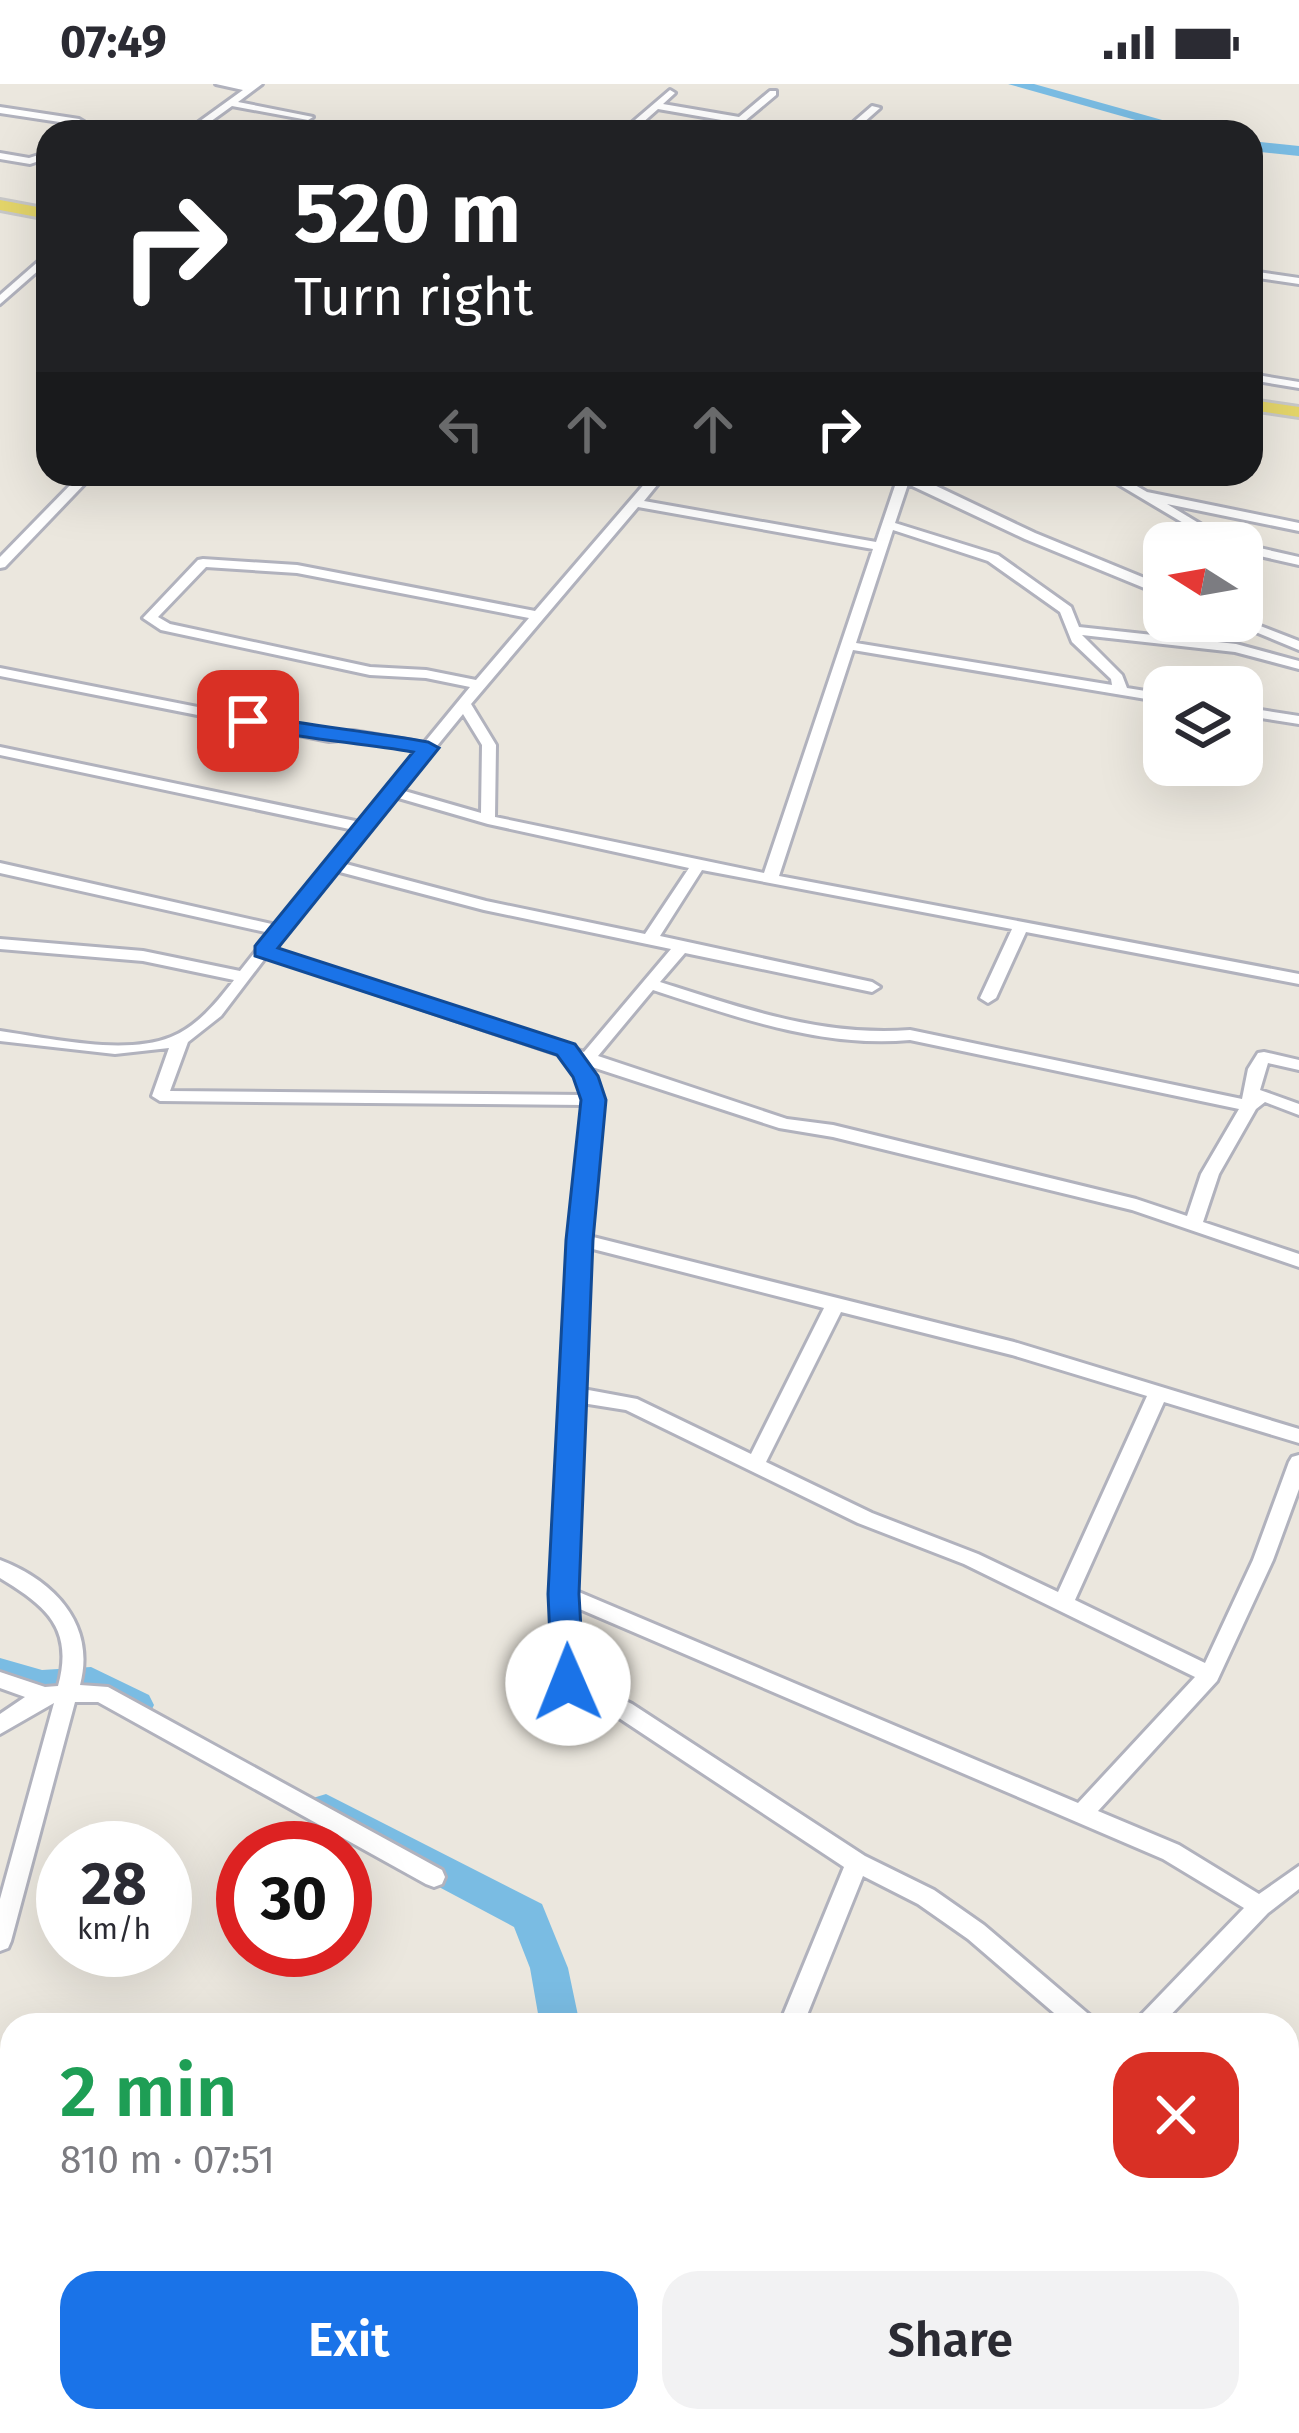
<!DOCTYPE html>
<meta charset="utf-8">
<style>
:root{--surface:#fff;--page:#f2f2f3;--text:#2b2b33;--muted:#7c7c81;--accent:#1a73e8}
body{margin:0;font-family:"Fira Sans",sans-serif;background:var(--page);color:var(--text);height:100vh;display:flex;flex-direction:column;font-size:45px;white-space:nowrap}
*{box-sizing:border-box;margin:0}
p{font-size:39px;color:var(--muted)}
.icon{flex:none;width:66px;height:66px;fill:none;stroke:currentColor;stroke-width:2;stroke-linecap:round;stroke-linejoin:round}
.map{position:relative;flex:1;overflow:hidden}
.sheet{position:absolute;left:0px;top:1929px;width:1299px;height:420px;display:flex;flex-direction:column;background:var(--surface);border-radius:36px 36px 0 0;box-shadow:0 12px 48px #0002}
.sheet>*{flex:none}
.banner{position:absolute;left:36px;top:36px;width:1227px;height:366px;border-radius:36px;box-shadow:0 12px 48px #0002;background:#202124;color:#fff;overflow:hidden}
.needle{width:78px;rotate:281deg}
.buttons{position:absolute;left:1143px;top:438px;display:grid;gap:24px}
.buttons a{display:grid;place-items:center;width:120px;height:120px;border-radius:24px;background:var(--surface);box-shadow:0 12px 48px #0002;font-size:60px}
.speed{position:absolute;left:36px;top:1737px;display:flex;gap:24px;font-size:60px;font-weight:700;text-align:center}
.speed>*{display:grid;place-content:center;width:156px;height:156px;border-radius:50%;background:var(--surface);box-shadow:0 12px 48px #0002;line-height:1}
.speed small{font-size:30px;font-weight:400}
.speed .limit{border:18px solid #d22;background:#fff;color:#111}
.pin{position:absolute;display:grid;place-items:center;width:102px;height:102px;color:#fff;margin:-51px;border-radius:24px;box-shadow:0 6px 18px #0006}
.me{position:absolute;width:132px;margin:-66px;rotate:359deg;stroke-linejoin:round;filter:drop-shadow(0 0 9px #0008)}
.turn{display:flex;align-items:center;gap:42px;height:252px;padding:0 60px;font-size:54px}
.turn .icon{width:156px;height:156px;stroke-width:2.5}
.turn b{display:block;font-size:84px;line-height:102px}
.lanes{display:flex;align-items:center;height:114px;padding:0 60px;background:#0003;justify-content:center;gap:60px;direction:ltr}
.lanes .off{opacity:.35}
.round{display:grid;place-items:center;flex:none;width:126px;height:126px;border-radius:36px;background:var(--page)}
.overview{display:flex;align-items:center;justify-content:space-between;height:204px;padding:0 60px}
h1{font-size:72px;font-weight:600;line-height:90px;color:#1e9e55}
.button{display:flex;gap:24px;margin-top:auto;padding:24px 60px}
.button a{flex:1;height:138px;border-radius:36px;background:var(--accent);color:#fff;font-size:48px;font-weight:600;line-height:138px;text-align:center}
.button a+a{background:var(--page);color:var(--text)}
.status{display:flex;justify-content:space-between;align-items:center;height:84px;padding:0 60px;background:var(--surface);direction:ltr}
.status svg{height:33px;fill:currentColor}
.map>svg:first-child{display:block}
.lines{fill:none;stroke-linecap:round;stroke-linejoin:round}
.river{fill:#7abce3;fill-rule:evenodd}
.minor-casing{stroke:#b1b2bd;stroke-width:6}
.primary-casing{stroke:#c8c8c8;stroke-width:6}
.minor{fill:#fff;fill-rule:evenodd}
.primary{fill:#e4d56a;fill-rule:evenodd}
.route{fill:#1a73e8;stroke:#114b97;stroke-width:3}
</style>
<div class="status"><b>07:49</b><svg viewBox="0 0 49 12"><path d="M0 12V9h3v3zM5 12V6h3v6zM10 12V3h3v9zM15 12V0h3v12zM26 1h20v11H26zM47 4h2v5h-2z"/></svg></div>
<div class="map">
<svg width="1299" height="2349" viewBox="0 0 1299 2349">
<rect width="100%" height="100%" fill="#ebe7de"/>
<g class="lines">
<g class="river">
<polygon points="1008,0 1034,0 1205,48 1178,48"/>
<polygon points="1251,57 1299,62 1299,72 1251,67"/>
<polygon points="0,1574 42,1586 91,1583 149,1611 154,1621 149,1631 136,1635 87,1611 42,1614 0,1602"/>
<polygon points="326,1710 542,1820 568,1884 580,1941 540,1941 530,1884 514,1843 313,1736 308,1725 313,1714"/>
<polygon points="1288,2333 1294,2349 1249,2349 1244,2337"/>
</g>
<g class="minor-casing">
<g id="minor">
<polygon points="216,0 262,0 238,18 313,33 308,36 232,22 196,48 185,48 243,6"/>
<polygon points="670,6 675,9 663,20 739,33 770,7 776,7 776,11 740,41 772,48 721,48 733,38 658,25 632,48 621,48"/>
<polygon points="872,22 880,24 853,48 842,48"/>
<polygon points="0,23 79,35 84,38 77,48 67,48 73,40 0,29"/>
<polygon points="48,68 48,74 30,80 0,75 0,69 29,74"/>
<polygon points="48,169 48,178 0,220 0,211"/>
<polygon points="1251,187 1299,194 1299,200 1251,193"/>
<polygon points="1251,290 1299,298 1299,304 1251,296"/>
<polygon points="81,390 94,390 5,483 0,484 0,473"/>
<path d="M653 390H666L644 417 876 458 899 390H911L1035 449 1164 502V511L1159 510 1025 455 908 400 895 439 998 471 1071 523 1079 543 1236 560 1299 577V585L1235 568 1082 551 1122 591 1127 604 1164 610V618L853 566 779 792 1299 890V900L1026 848 996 914 988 919 980 914 1012 845 702 786 660 852 872 898 880 903 872 908 685 869 660 898C741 924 824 953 910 946L1242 1015 1248 985 1258 969 1264 968 1299 976V986L1268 979 1260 1006 1299 1020V1031L1265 1018 1256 1025 1219 1090 1203 1138 1299 1170V1183L1132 1126 833 1053 779 1044 586 981 602 1016 589 1152 1014 1258 1299 1345V1359L1164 1318 1075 1516 1205 1579 1253 1476 1289 1378 1292 1373 1299 1371V1405L1273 1476 1217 1597 1098 1727 1179 1761 1259 1810 1299 1782V1805L1268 1829 1161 1941H1134L1138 1934 1244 1824 1163 1775 575 1523 578 1594 632 1620 865 1772 934 1806 984 1841 1093 1934 1097 1941H1068L968 1855 918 1820 863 1792 803 1941H779L844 1783 616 1632 561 1605 557 1599 554 1510 571 1156 585 1021 160 1017 152 1012 169 964 115 970 0 957V947C49 954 124 972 171 953 198 942 217 918 234 896L143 877 0 865V855L143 867 240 887 270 849 0 789V779L276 841 354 746 0 671V663L360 738 418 667 353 655 329 657 0 592V584L329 649 353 647 424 659 470 603 426 594 370 591 161 546 143 534 198 476 203 475 297 481 535 527ZM638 423 873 465 764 789 495 733 496 661 471 620ZM893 446 988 477 1060 528 1072 558 1111 595 1112 601 856 559ZM206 483 297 489 529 534 476 596 426 586 370 583 170 540 158 533ZM463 630 482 661 481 729 401 706ZM395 713 488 740 689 784 645 850 486 817 342 779ZM336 787 484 826 671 865 584 968 273 865ZM266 873 563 972 577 992 584 1011 170 1007 188 958 221 932ZM653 906C736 933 822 964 910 956L1239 1025 1201 1090 1187 1132 1136 1115 833 1041 787 1035 598 972ZM589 1164 824 1224 751 1370 637 1315 583 1305ZM841 1228 1012 1271 1147 1312 1058 1508 978 1470 872 1429 766 1378ZM582 1319 626 1326 858 1439 964 1480 1195 1593 1078 1719 574 1506Z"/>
<polygon points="1101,390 1116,390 1147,408 1299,439 1299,447 1167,420 1232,459 1217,459"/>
<polygon points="1242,460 1299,473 1299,481 1242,468"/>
<polygon points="1242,535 1299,557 1299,566 1229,537 1242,537"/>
<polygon points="1242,623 1299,632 1299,640 1242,631"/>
<path d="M0 1476C55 1497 96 1541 80 1601L108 1603 442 1786 445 1793 442 1800 434 1803 426 1800 98 1618H75L11 1857 8 1864 0 1867V1815L54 1619 0 1650V1630L25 1613 0 1604V1588L45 1603 58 1602C74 1544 46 1522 0 1494Z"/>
<polygon points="1299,2058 1299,2104 1296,2111 1287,2115 1287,2068 1290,2061"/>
<polygon points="838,2337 864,2337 859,2349 833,2349"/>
<polygon points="1070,2337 1096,2337 1092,2349 1066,2349"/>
</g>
</g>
<g class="primary-casing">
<g id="primary">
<polygon points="0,116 48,125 48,135 0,126"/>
<polygon points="1251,316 1299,323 1299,333 1251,326"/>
</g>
</g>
<use href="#minor" class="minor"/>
<use href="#primary" class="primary"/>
</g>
<path class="route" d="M248 630C309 642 368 647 428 658L439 664 278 864 575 960 598 992 606 1016 593 1156 579 1510 584 1599 579 1608 568 1612 557 1608 552 1599 548 1510 566 1156 581 1016 573 993 557 971 255 872V862L413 668C355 658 299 655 241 641V632Z"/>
</svg>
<div class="buttons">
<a><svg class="needle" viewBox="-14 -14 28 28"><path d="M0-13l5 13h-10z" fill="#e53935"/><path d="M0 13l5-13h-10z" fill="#7c7c81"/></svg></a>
<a><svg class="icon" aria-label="layers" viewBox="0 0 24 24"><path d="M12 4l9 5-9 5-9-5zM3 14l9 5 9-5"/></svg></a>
</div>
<div class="speed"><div>28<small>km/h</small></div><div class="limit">30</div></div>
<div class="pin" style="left:248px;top:637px;background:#d93025"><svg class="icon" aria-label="arrive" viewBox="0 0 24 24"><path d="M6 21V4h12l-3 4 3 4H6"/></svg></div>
<svg class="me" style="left:568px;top:1599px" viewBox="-20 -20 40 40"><circle r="19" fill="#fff"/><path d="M0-13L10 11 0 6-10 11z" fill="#1a73e8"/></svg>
<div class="banner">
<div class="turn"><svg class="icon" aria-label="right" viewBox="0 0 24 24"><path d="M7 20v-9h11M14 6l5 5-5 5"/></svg><div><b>520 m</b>Turn right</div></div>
<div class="lanes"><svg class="icon off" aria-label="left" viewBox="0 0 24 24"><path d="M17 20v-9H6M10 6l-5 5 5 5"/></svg><svg class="icon off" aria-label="ahead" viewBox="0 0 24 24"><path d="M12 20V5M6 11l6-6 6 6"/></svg><svg class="icon off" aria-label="ahead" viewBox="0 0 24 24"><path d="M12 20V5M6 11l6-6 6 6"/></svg><svg class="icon" aria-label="right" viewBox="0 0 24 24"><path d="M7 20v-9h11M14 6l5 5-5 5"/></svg></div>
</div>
<section class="sheet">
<div class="overview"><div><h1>2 min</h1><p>810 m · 07:51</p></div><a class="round" style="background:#d93025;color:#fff"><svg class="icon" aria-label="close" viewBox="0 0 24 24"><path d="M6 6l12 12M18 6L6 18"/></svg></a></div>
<div class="button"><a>Exit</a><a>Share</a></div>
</section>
</div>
